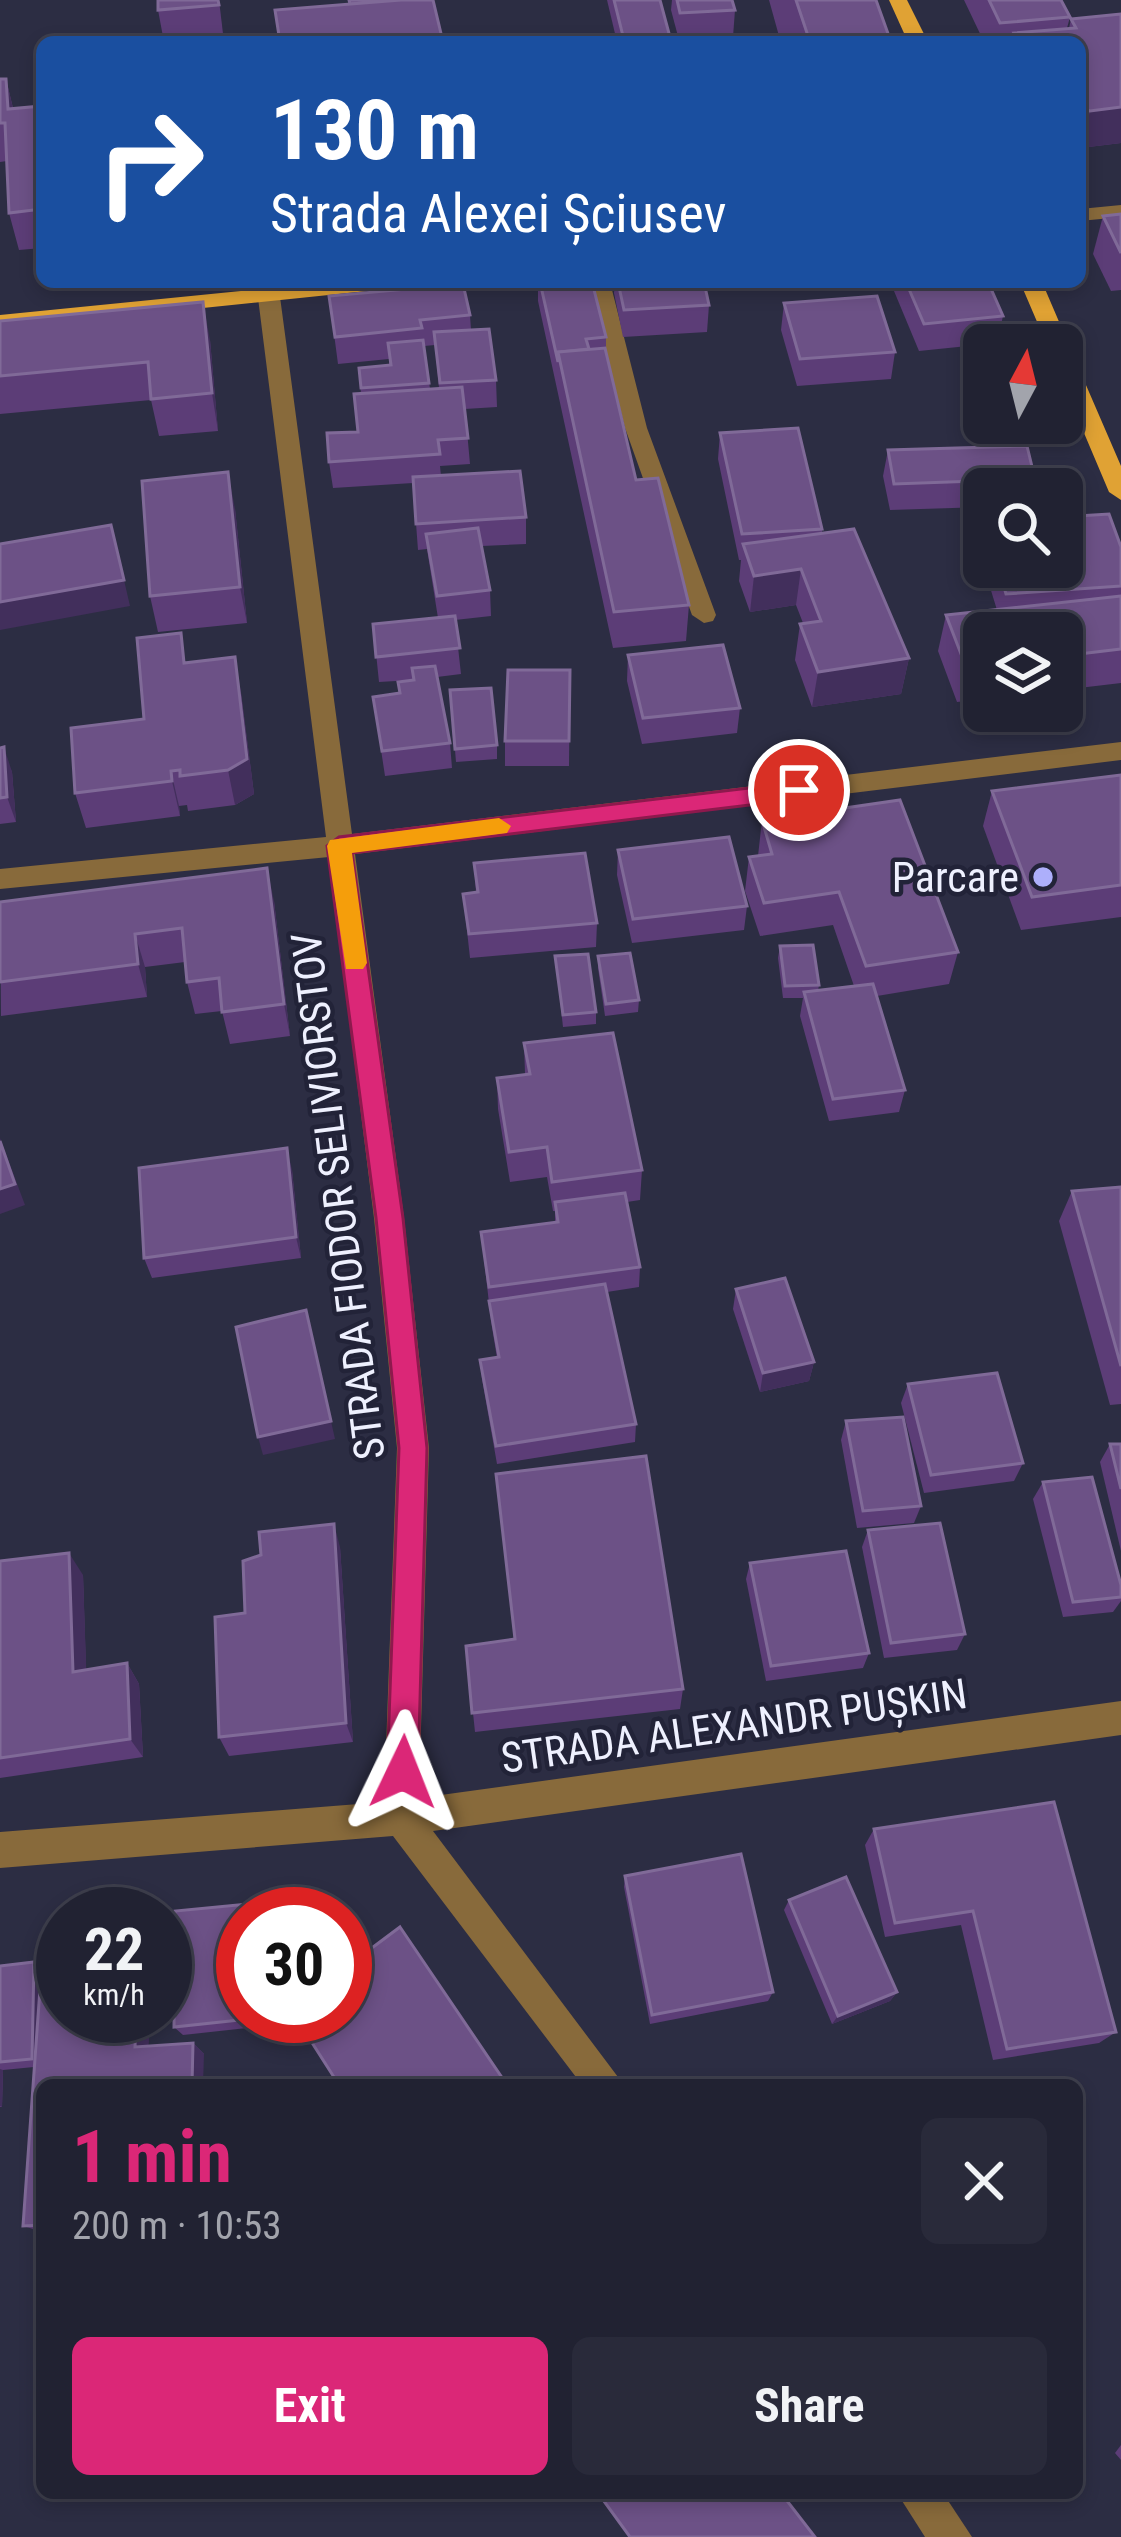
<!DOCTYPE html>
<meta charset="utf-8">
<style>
:root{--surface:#212232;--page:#292a3a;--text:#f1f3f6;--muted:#a2a4ac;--line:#3e3f4d;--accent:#db2777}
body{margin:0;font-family:"Roboto Condensed",sans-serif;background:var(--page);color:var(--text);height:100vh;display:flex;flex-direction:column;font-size:45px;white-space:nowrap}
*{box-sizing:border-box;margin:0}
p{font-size:39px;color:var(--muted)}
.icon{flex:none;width:66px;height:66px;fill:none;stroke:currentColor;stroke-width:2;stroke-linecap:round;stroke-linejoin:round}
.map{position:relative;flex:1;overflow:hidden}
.sheet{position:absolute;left:36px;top:2079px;width:1047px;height:420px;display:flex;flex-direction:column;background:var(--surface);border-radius:18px;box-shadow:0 6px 18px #0003,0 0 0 3px var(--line)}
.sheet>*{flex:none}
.top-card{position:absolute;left:36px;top:36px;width:1050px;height:252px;border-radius:18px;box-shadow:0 6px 18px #0003,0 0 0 3px var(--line);background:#1a4fa0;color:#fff;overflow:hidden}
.needle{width:78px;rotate:7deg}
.fabs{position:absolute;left:963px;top:324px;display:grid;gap:24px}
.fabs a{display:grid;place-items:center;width:120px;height:120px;border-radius:18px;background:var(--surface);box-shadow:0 6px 18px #0003,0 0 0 3px var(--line);font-size:60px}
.speed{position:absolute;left:36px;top:1887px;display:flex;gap:24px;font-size:60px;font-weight:700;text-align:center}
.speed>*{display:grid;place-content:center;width:156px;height:156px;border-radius:50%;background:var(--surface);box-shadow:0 6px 18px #0003,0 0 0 3px var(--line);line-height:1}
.speed small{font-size:30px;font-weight:400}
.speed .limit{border:18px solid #d22;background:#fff;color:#111}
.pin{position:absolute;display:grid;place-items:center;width:102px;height:102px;color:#fff;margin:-51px;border:6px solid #fff;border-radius:50%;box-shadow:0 3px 12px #0007}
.me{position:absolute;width:132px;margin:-66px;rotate:2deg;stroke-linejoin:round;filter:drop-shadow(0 0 9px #0008)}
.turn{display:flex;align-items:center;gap:42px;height:252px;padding:0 36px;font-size:54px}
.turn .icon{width:156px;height:156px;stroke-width:2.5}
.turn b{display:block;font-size:84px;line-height:102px}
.round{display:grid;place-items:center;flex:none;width:126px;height:126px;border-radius:18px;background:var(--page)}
.head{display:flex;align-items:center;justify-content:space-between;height:204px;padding:0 36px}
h1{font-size:72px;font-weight:700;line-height:90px;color:var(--accent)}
.button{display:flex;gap:24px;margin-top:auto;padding:24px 36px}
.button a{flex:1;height:138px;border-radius:18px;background:var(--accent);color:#fff;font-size:48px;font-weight:700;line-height:138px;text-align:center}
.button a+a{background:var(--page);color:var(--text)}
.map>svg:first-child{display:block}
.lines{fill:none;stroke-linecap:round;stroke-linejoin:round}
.minor{fill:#886a3b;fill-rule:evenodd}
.major{fill:#e0a234;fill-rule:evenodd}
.wall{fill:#5c3d77;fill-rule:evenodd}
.shaded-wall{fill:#422f5c}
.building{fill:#6c5186;stroke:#806a98;stroke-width:3}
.route{fill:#db2777;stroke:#8e194d;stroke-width:3}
.slow{fill:#f59e0b}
.poi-dot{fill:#adaffb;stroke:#222338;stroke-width:4.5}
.labels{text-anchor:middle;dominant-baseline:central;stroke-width:9;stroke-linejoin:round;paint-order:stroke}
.poi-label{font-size:42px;fill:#eef0fe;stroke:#222338;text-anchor:end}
.street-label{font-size:42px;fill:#eef0fe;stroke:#222338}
</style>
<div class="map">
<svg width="1121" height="2537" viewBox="0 0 1121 2537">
<rect width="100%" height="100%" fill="#2c2d43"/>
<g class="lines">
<g class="minor">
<polygon points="1121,205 1121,217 1080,221 1080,209"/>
<polygon points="256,282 278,282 352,834 1121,742 1121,760 355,854 404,1218 429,1448 419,1798 1121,1701 1121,1735 433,1831 624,2085 582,2085 393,1836 0,1868 0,1832 384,1802 397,1448 374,1218 329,857 0,889 0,869 326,837"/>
<polygon points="588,282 610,282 647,428 716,615 713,621 704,623 692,615 625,428"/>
<polygon points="897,2493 943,2493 972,2537 925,2537"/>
</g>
<g class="major">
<polygon points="889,0 907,0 928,42 908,42"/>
<polygon points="332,282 407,282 396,288 0,329 0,315"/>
<polygon points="1020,282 1042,282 1069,345 1066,349 1073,355 1121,466 1121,500 1109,492 1062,381 1062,345 1047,345"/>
</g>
</g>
<g class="wall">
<polygon points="219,0 224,42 164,42 158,10"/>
<polygon points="607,0 660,0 670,42 617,42"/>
<polygon points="672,0 732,0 735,10 733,37 679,40 671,10"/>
<polygon points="769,0 876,0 891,42 794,42 792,35 779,36"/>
<polygon points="964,0 1061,0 1070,17 1067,28 1069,28 1071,19 1121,14 1121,143 1080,148 1080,42 984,42"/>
<polygon points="0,79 6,79 13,108 42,106 42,248 19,250 9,213 7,161 0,162"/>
<polygon points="1121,214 1121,290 1111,291 1093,254 1103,216"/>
<polygon points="538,282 592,282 606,337 606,351 636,480 689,605 686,641 613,648 538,301"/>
<polygon points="615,282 704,282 709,305 707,332 623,337 614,293"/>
<polygon points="896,282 988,282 1003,316 997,343 919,351 894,291"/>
<path d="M329 296 470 315 471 330 496 380 497 407 465 409 470 464 440 466 441 476 526 517V544L482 546 490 590 491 616 455 620 461 674 437 677 450 743 452 768 385 776 373 697 399 693 413 680 379 682 373 624 438 618 427 549 418 550 413 483 333 488 329 462 358 432 361 394 359 368 389 365V359L338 364ZM435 345 439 388 430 389 424 346Z"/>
<polygon points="784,303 895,352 891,379 797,386 781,330"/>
<polygon points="0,321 210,340 218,431 159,436 151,400 0,414"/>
<polygon points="720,433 822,529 822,533 909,658 901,694 812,707 795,660 800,624 803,623 796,605 750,612 739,581 741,560 739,560 718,459"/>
<polygon points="888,450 1035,479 1033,489 984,489 984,507 890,510 883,476"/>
<polygon points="235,509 247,623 158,632 150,596"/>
<polygon points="1062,517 1121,547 1121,683 1062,690 1062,633 984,633 984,699 957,702 938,651 946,615 997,610 985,571 986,567 1062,567"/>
<polygon points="628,655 740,708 737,733 642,744 627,681"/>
<polygon points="188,663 241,693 254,794 235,805 188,811 187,805 179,806 180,816 86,828 75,793 144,719"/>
<polygon points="570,670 569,766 505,766 505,741"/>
<polygon points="450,690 497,745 497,759 456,762"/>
<polygon points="0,748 12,772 16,822 0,824"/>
<polygon points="1121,775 1121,917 1021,930 983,826 992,791"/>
<polygon points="762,820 958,952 949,984 877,996 905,1090 899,1112 829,1121 800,1016 803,998 783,998 778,958 780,946 819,985 818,991 854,986 833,925 760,936 745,891 749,857 758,856"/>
<polygon points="618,850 747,906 744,930 632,943 617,875"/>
<polygon points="474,863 597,923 596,947 470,958 463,894 476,892"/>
<polygon points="274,901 290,1036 230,1044 222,1011 195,1014 187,982 185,962 145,967 147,997 1,1016 0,902"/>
<polygon points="555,956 596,1012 596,1024 563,1027"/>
<polygon points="598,956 639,1000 638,1012 605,1016 598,968"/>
<polygon points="524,1043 642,1170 640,1200 627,1202 640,1267 639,1287 607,1292 636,1424 635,1442 497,1464 482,1379 480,1360 497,1358 491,1321 481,1232 555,1223 555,1211 553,1211 547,1177 510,1182 498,1109 497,1078 525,1074"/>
<polygon points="292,1170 301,1258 152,1278 144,1258"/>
<polygon points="1121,1187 1121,1404 1110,1405 1059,1221 1072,1191"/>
<polygon points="736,1289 814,1362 809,1381 760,1392 733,1309"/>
<polygon points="908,1384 1023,1463 1014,1481 924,1493 901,1403"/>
<polygon points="846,1421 921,1506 914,1523 857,1528 841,1440"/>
<polygon points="1110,1444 1121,1444 1121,1551 1100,1462"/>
<polygon points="496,1474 683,1689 680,1709 475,1732 466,1646 514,1639"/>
<polygon points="1043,1482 1121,1585 1121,1601 1113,1612 1063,1617 1033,1499"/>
<polygon points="868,1530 965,1634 957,1650 884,1658 862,1547"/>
<polygon points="340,1547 353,1742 229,1756 219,1737"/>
<polygon points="0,1561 83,1575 86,1670 127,1663 139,1684 143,1757 0,1778"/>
<polygon points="750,1563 869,1653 863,1668 766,1681 746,1579"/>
<polygon points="1054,1802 1116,2032 1099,2043 993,2060 961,1925 885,1937 865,1845 874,1829"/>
<polygon points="625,1876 773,1992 768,2001 650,2024 624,1887"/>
<polygon points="789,1900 897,1992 890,2001 832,2024 784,1910"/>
<polygon points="34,1962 42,1968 150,2016 148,2046 193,2043 204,2054 42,2085 42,2231 40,2231 23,2226 34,2067 3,2070 2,2107 0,2107 0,1966"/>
<polygon points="243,2016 266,2016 266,2026 183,2035 174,2027"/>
<polygon points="1121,2445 1121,2460 1115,2453"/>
</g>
<g class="shaded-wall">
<polygon points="6,79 15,117 8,109"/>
<polygon points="1121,107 1121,143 1081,148 1090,111"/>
<polygon points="203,302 210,340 218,431 212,393"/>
<polygon points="228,472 235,509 247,623 240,587"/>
<polygon points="801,569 796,605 750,612 754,576"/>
<polygon points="124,580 130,606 0,630 0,602"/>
<polygon points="235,657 241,693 254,794 235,805 228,770"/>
<polygon points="909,658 901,694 812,707 818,672"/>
<polygon points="4,747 12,772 16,822 7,797"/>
<polygon points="171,771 179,806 180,816 172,781"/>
<polygon points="267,868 274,901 290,1036 284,1004"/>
<polygon points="135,934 145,967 147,997 138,964"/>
<polygon points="0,1138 25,1205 0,1214"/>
<polygon points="287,1148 292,1170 301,1258 296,1237"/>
<polygon points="306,1310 335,1439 263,1455 258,1437"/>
<polygon points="814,1362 809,1381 760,1392 763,1373"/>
<polygon points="334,1524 340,1547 353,1742 346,1723"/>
<polygon points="69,1553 83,1575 87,1692 73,1672"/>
<polygon points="127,1663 139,1684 143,1757 130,1739"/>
<polygon points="34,1962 45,1971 44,2066 32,2059"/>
<polygon points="897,1992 890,2001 832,2024 838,2016"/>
<polygon points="136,2016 150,2016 148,2057 135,2047"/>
<polygon points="193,2043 204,2054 203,2085 192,2085"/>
<polygon points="0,2069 3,2070 2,2107 0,2106"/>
</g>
<g class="building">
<polygon points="158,0 218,0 219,5 158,10"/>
<polygon points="349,0 401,0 350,4"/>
<polygon points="401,0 433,0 443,42 280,42 275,10"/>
<polygon points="614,0 660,0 670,37 624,40"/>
<polygon points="677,0 732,0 735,10 680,13"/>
<polygon points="796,0 876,0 891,42 810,42"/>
<polygon points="989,0 1061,0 1070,17 1000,23"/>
<polygon points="1121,14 1121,107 1090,111 1080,108 1080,42 1019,42 1014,33 1076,28 1071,19"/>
<polygon points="0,79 6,79 8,109 42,106 42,209 9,213 5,123 0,123"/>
<polygon points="1121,214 1121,253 1103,216"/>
<polygon points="540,282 592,282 606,337 586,339 589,349 558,352 558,362"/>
<polygon points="618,282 704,282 709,305 624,310"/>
<polygon points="906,282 988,282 1003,316 924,324"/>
<polygon points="463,284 470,315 420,320 422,328 335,337 329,296"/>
<polygon points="877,296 895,352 800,359 784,303"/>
<polygon points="203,302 212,393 151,399 148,362 0,376 0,321"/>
<polygon points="489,329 496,380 440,383 434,332"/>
<polygon points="423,340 429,383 361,388 359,368 391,365 388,343"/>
<polygon points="605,348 636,480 658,478 689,605 614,612 558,352"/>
<polygon points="462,387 468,438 438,440 440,454 329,462 327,433 358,432 354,394"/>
<polygon points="798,428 822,529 742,534 720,433"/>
<polygon points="1027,446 1035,479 894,484 888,450"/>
<polygon points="520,471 526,517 416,524 413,477"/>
<polygon points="228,472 240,587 150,596 142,481"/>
<polygon points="1109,514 1121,547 1121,586 1006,594 998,567 1062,567 1062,540 1068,540 1062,523 1062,517"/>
<polygon points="111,525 124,580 0,602 0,544"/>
<polygon points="478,528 490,590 437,596 426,534"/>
<polygon points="854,529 909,658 818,672 800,624 821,621 801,569 754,576 743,544"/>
<polygon points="1121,596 1121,649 1062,656 1062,633 984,633 984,665 966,667 946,615"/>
<polygon points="455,616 460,648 376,657 373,624"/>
<polygon points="181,633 184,663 235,657 247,759 228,770 180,776 180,770 171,771 172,781 75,793 71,728 144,719 137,638"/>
<polygon points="723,645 740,708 643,718 628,655"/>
<polygon points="435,666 450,743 382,751 373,697 400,693 398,682 414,680 412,668"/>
<polygon points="508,670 570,670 569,741 505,741"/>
<polygon points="491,688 497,745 455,749 450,690"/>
<polygon points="4,747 7,797 0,798 0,748"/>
<polygon points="1121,775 1121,885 1032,897 992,791"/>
<polygon points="900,800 958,952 866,966 839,892 764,903 749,857 772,854 762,820"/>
<polygon points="729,837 747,906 633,919 618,850"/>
<polygon points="585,853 597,923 469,934 463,894 478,892 474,863"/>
<polygon points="267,868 284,1004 222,1012 219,978 187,982 182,928 135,934 138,964 0,982 0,902"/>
<polygon points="813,945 819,985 785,986 780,946"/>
<polygon points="630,953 639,1000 606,1004 598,956"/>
<polygon points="588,954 596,1012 563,1015 555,956"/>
<polygon points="873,984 905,1090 833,1099 804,992"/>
<polygon points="613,1033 642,1170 552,1182 547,1147 509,1152 497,1078 530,1074 524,1043"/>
<polygon points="0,1141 15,1184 0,1189"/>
<polygon points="287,1148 296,1237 144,1258 139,1168"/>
<polygon points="1121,1187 1121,1366 1072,1191"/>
<polygon points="625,1193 640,1267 489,1287 481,1232 558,1222 555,1202"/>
<polygon points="785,1278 814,1362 763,1373 736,1289"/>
<polygon points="605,1284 636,1424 496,1446 480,1360 499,1357 489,1301"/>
<polygon points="306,1310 331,1421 258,1437 236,1327"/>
<polygon points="997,1373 1023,1463 931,1475 908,1384"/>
<polygon points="903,1417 921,1506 863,1511 846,1421"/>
<polygon points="1110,1444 1121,1444 1121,1489"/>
<polygon points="646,1456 683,1689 472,1713 466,1646 515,1639 496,1474"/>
<polygon points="1092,1477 1121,1585 1121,1597 1073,1602 1043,1482"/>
<polygon points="940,1523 965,1634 891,1643 868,1530"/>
<polygon points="334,1524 346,1723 219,1737 215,1617 245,1613 243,1561 261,1555 259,1532"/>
<polygon points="846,1551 869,1653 771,1666 750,1563"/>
<polygon points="69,1553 73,1672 127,1663 130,1739 0,1758 0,1561"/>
<polygon points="1054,1802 1116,2032 1007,2049 973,1911 895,1923 874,1829"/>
<polygon points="741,1854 773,1992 652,2015 625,1876"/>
<polygon points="846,1877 897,1992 838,2016 789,1900"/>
<polygon points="259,1903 259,1914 243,1914 243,2016 259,2016 259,2018 174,2027 175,1911"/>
<polygon points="400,1927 507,2085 339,2085 295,2016 345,2016 345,1968"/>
<polygon points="63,1932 63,2016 136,2016 135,2047 193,2043 192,2085 42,2085 42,2225 23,2226 44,1933"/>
<polygon points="34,1962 32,2059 0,2062 0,1966"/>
<polygon points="598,2493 781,2493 815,2537 630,2537"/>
</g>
<polygon class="route" points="799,782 811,790 799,799 352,853 403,1218 427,1448 418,1772 414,1783 403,1787 392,1783 387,1772 399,1448 376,1218 327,846 339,837"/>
<polygon class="slow" points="499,818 511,826 507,833 352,853 367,963 363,969 346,969 327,846 330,840"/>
<circle class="poi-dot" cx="1043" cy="877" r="12"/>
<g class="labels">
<g class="poi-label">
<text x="1019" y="877">Parcare</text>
</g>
<g class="street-label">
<text transform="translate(338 1196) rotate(-97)">STRADA FIODOR SELIVIORSTOV</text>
<text transform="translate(734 1726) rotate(-8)">STRADA ALEXANDR PUȘKIN</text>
</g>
</g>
</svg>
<div class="fabs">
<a><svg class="needle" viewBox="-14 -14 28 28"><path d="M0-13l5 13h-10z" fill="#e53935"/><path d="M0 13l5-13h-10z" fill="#a2a4ac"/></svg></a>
<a><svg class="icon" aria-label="search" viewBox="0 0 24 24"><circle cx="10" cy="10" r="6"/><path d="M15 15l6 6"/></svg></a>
<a><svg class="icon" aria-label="layers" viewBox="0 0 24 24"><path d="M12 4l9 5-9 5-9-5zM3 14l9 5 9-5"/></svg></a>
</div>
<div class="speed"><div>22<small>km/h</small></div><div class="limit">30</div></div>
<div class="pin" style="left:799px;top:790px;background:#d93025"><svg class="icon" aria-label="arrive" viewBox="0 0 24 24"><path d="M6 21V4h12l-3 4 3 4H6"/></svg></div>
<svg class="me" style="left:403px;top:1772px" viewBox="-20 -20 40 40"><path d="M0-17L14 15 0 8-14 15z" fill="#db2777" stroke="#fff" stroke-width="4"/></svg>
<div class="top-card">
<div class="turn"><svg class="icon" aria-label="right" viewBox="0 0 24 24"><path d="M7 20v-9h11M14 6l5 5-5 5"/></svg><div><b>130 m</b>Strada Alexei Șciusev</div></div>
</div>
<section class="sheet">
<div class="head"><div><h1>1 min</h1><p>200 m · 10:53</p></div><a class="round"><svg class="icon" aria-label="close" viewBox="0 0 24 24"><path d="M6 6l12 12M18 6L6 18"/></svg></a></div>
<div class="button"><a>Exit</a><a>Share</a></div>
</section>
</div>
